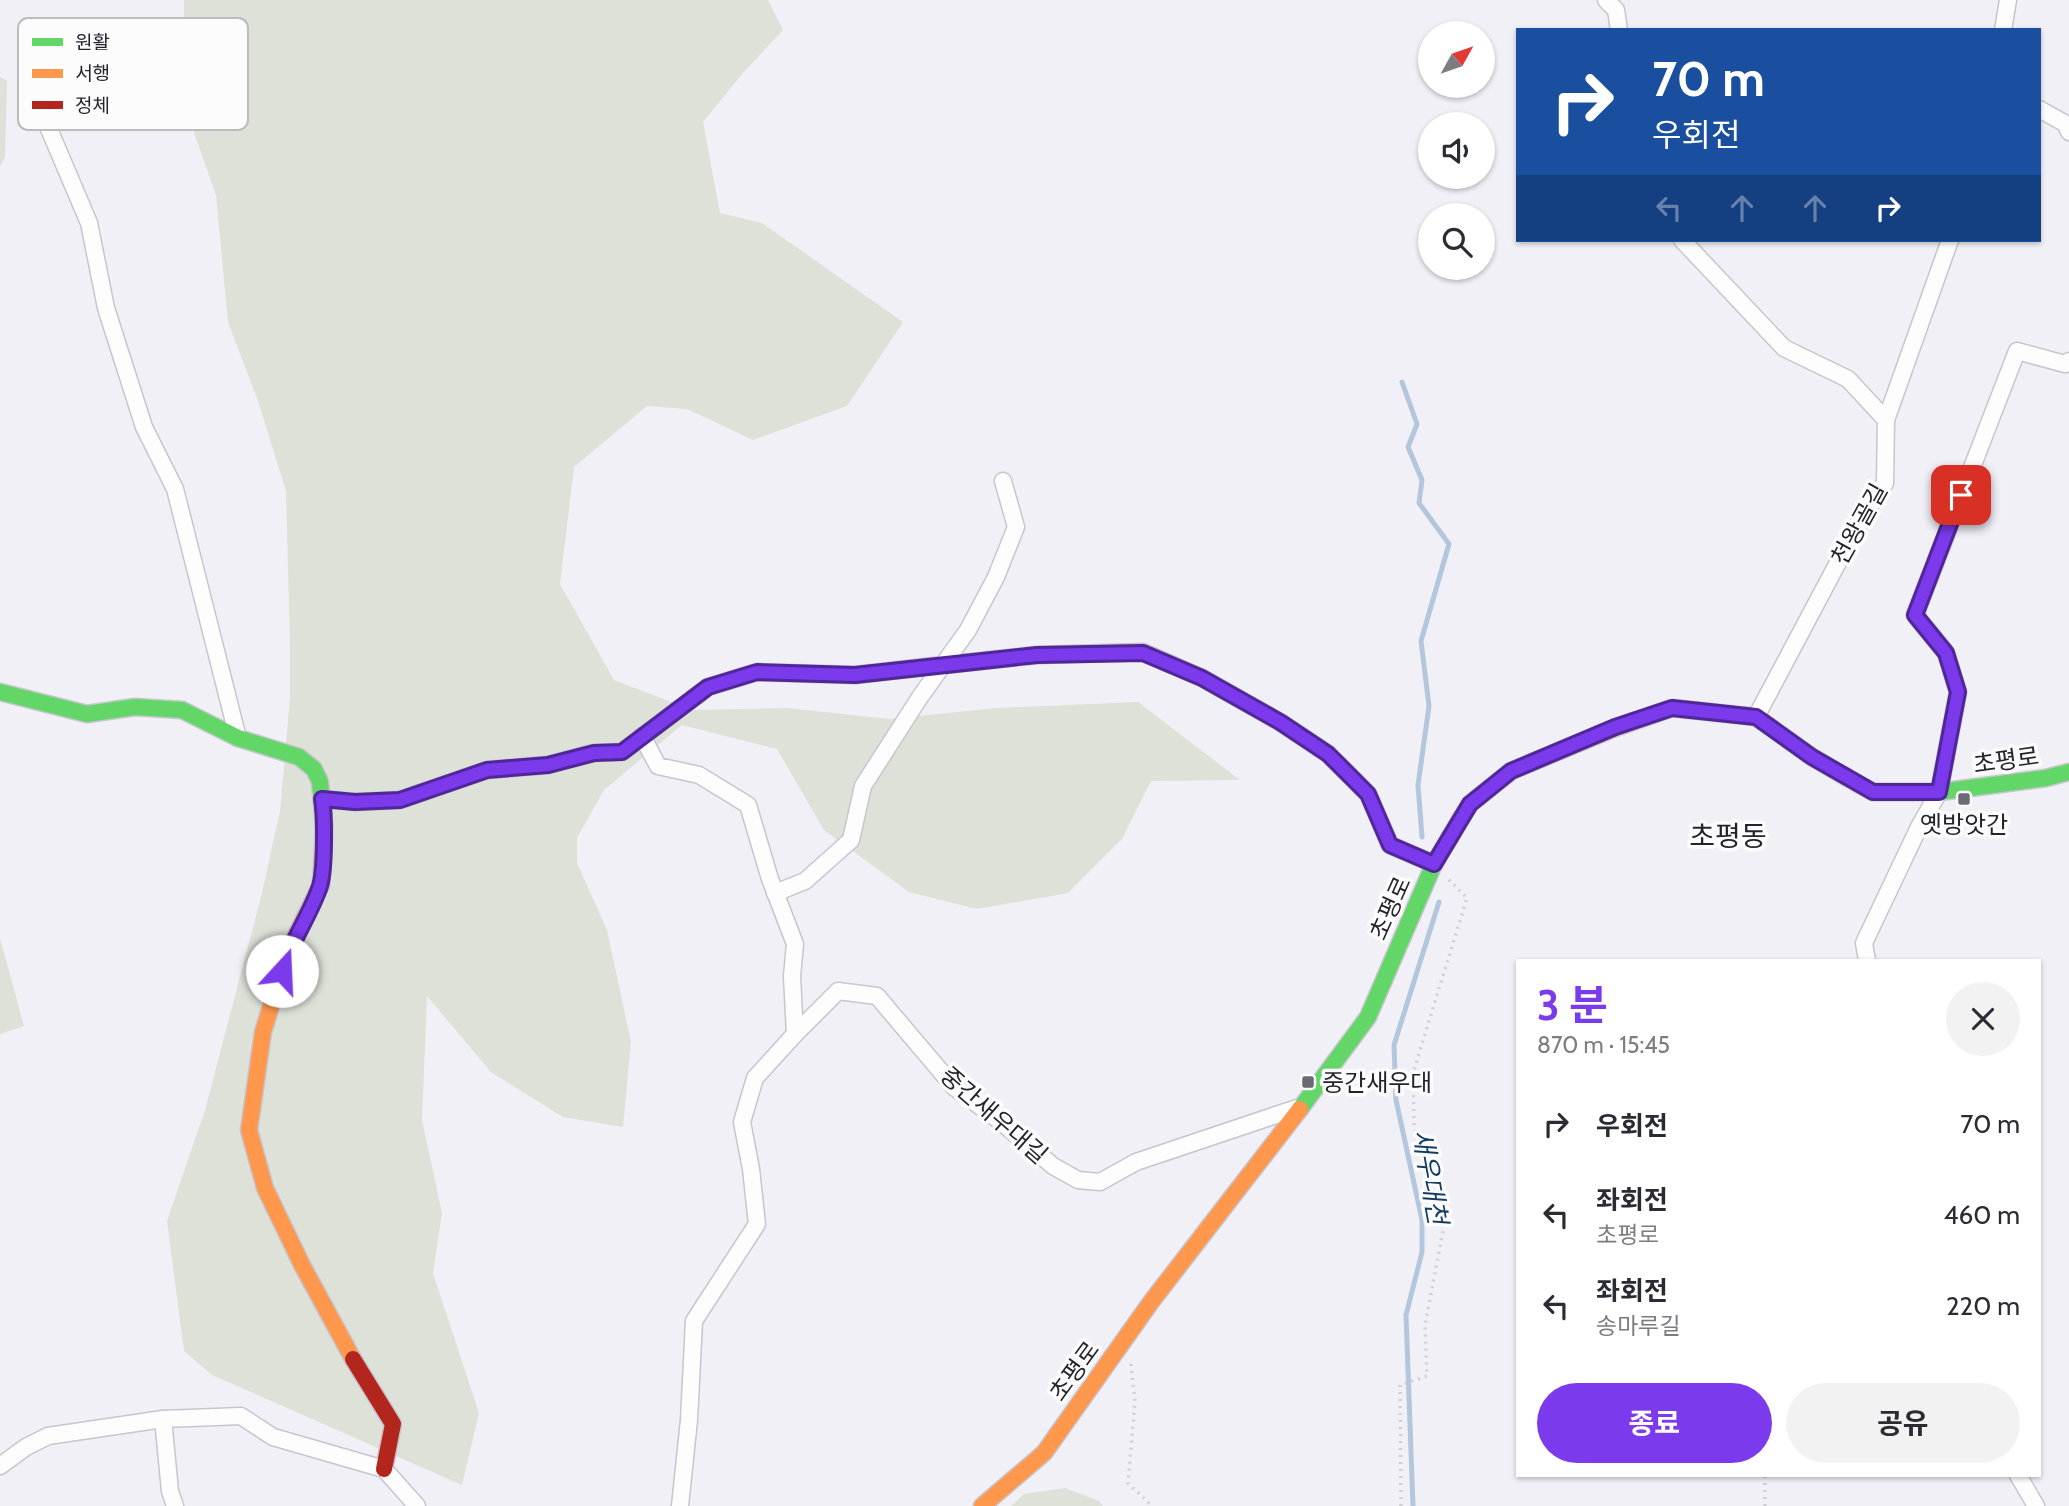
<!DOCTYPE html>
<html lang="ko">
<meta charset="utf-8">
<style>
:root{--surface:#fff;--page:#f2f2f3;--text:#2b2b33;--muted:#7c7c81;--accent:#7c3aed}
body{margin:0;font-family:Cabin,"Noto Sans KR",sans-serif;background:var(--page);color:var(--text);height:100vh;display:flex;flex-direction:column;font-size:26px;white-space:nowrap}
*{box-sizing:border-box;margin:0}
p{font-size:23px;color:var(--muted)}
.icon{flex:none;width:38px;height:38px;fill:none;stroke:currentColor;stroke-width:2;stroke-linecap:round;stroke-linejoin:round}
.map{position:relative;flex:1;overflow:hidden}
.sheet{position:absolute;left:1516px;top:959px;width:525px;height:518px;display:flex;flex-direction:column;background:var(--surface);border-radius:0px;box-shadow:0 2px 5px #0004}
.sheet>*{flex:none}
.hud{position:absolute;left:1516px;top:28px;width:525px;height:214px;border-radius:0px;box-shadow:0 2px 5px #0004;background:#1a4fa0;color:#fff;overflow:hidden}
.needle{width:46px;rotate:50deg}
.controls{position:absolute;left:1418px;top:21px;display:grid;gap:14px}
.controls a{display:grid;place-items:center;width:77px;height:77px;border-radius:50%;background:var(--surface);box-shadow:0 2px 5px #0004;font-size:35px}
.pin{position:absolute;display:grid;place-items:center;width:60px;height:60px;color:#fff;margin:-30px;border-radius:14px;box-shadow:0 4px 10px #0006}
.me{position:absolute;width:77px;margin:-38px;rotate:20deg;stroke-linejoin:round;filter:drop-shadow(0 0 5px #0008)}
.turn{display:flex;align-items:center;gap:24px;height:147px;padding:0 21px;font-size:32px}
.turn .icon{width:91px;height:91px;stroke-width:2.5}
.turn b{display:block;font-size:49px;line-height:60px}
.lanes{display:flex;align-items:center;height:66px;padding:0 21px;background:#0003;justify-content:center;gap:35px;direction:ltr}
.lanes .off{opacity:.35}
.round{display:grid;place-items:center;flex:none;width:74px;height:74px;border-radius:37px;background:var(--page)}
.headline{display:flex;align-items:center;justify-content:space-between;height:119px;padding:0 21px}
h1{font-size:42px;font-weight:700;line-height:52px;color:var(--accent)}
.cta{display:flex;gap:14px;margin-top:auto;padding:14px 21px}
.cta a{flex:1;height:80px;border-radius:42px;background:var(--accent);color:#fff;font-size:28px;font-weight:700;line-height:80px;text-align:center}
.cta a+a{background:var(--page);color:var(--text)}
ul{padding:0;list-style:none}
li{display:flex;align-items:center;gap:21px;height:91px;padding:0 21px}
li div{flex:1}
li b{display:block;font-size:26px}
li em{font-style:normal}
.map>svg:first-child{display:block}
.green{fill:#dde1d8}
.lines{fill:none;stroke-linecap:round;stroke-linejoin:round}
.stream{stroke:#b4c6dc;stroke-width:5}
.street-casing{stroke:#c7c5ce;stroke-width:19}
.fast-casing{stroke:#c7c5ce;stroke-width:19}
.slow-casing{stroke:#c7c5ce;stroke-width:19}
.jam-casing{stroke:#c7c5ce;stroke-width:19}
.path{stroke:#d0d0d2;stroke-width:3.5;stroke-dasharray:2 5;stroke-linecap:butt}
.street{stroke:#fdfdfe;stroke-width:16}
.fast{stroke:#63d668;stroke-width:16}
.slow{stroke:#ff974d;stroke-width:16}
.jam{stroke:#b3261e;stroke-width:16}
.route-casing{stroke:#51269a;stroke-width:18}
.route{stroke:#7c3aed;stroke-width:12}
.poi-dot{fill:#6c6a74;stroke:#fcfcfc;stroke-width:2.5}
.labels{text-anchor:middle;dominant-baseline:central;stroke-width:7;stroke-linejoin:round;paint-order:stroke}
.street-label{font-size:24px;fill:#25222e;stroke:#fcfcfc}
.poi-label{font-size:24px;fill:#25222e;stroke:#fcfcfc}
.water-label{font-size:26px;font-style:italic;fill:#143c62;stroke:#fcfcfc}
.quarter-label{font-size:28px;fill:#25222e;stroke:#fcfcfc}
.key{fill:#fcfcfc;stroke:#bcbbbe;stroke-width:2}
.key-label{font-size:19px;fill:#25222e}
</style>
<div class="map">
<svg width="2069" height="1506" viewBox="0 0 2069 1506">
<rect width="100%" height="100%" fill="#f1f0f7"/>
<g class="green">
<polygon points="184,0 768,0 783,30 742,74 703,122 720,213 762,223 903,322 847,406 753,440 687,409 647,406 574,467 560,584 614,680 692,710 787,708 890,719 996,708 1138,702 1240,780 1151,781 1122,839 1068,893 977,909 909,892 824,830 777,749 682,725 604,790 577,838 577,863 607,930 631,1042 623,1127 563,1117 491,1072 427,996 422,1120 442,1213 433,1273 479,1413 462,1485 212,1375 184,1351 167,1221 205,1110 261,897 280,811 290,698 290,645 286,491 258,401 228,322 216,195 184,104"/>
<polygon points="0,77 7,81 5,157 0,166"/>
<polygon points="0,938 24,1026 0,1034"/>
<polygon points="1065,1488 1099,1501 1103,1506 1011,1506 1024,1494"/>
</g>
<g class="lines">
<g class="stream">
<polyline points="1402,382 1417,424 1408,447 1422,480 1419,503 1449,544 1421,641 1429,706 1418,785 1422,837"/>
<polyline points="1413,1506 1406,1315 1422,1252 1422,1220 1396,1100 1394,1045 1439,902"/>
</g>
<g class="street-casing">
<g id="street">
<polyline points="1606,0 1616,10 1619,30"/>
<polyline points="2003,30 2008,0"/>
<polyline points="2039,109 2066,124 2069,132"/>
<polyline points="49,129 89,223 106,308 144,427 175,489 238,738"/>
<polyline points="1682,240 1784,348 1848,379 1886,420"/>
<polyline points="1756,717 1860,521 1885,483 1886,420 1950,240"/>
<polyline points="642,736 658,766 699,775 748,805 770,879 795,944 792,976 795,1034 838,991 877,996 954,1087 1000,1121 1053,1166 1078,1180 1100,1182 1136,1162 1300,1107"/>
<polyline points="775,893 805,881 851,840 863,786 920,697 968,630 996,577 1016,527 1003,481"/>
<polyline points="1867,961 1864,943 1919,827 1939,792 1958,692 1946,653 1915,615 2017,351 2065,364 2069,361"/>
<polyline points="0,1466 26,1447 48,1436 163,1419"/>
<polyline points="2018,1475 2036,1506"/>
<polyline points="175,1506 170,1491 163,1419 241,1416 273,1437 384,1469 417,1506"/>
<polyline points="680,1506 689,1420 694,1321 757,1224 751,1169 742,1122 755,1078 795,1034"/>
</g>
</g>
<g class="fast-casing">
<g id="fast">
<polyline points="0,692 87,714 135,707 182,710 238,738 299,757 314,769 320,782 324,826"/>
<polyline points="1846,777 1873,792 1939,792 2046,778 2069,772"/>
<polyline points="322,799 355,802 400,800 487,770 548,765 594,753 622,752 708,687 757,672 855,675 925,667"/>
<polyline points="1300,1109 1368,1017 1434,864 1460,820"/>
</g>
</g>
<g class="slow-casing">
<g id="slow">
<polyline points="925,667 1037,655 1143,652 1202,678 1280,722 1328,754 1368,794 1390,845 1434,864"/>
<polyline points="324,826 321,885 288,951 263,1032 249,1130 265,1188 302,1265 353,1359"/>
<polyline points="982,1506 1044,1453 1151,1302 1300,1109"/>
</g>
</g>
<g class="jam-casing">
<g id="jam">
<polyline points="1460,820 1470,804 1511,771 1615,728 1672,708 1756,717 1812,757 1846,777"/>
<polyline points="353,1359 393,1424 384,1469"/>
</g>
</g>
<g class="path">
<polyline points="1131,1364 1135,1401 1128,1483 1152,1506"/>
<polyline points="1401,1506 1400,1385 1427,1376 1425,1325 1443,1231 1414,1126 1413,1073 1467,898 1448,879"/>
<polyline points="1765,1506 1765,1475"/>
</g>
<use href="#street" class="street"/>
<use href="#fast" class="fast"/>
<use href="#slow" class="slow"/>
<use href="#jam" class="jam"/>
</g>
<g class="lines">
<g class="route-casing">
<path id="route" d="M282 971C291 941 310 916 320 886 325 870 325 817 322 799L355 802 400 800 487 770 548 765 594 753 622 752 708 687 757 672 855 675 1037 655 1143 653 1202 678 1280 722 1328 754 1368 794 1390 845 1434 864 1470 804 1511 771 1615 727 1672 708 1756 717 1812 757 1873 792H1939L1958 692 1946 653 1915 615 1961 495"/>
</g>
<use href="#route" class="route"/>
</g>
<g class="poi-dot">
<rect x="1957" y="792" width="14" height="14" rx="3.5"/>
<rect x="1301" y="1075" width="14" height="14" rx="3.5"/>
</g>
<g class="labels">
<g class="street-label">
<text transform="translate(1859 524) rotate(-61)">천왕골길</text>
<text transform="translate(2006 760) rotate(-8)">초평로</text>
<text transform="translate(1390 908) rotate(-66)">초평로</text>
<text transform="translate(994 1115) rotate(41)">중간새우대길</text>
<text transform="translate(1074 1371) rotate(-54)">초평로</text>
</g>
<g class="poi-label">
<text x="1964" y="824">옛방앗간</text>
<text x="1322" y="1082" text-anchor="start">중간새우대</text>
</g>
<g class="water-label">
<text transform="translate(1430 1177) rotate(80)">새우대천</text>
</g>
<g class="quarter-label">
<text x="1728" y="836">초평동</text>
</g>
</g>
<rect x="18" y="18" width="230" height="112" rx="10" class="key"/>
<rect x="32" y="38" width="31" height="8" fill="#63d668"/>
<rect x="32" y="69" width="31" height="9" fill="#ff974d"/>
<rect x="32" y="101" width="31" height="8" fill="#b3261e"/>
<g class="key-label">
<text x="75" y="49">원활</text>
<text x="75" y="80">서행</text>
<text x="75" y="112">정체</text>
</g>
</svg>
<div class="controls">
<a><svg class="needle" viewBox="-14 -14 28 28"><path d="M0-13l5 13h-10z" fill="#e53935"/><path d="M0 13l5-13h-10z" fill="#7c7c81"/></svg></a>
<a><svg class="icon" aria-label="sound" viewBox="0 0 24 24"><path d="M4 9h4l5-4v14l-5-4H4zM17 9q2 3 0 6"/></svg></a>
<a><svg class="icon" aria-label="search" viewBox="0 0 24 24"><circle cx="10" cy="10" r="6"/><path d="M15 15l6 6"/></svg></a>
</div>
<div class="pin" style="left:1961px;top:495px;background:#d93025"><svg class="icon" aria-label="arrive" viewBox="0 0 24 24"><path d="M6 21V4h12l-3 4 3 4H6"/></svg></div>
<svg class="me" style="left:282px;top:971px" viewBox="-20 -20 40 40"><circle r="19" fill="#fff"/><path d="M0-13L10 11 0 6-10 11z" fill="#7c3aed"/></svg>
<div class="hud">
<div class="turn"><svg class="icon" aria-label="right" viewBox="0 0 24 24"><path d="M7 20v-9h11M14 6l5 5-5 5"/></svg><div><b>70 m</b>우회전</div></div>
<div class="lanes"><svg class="icon off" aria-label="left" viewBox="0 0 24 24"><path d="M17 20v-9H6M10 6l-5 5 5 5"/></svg><svg class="icon off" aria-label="ahead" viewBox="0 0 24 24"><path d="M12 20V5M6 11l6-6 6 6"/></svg><svg class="icon off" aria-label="ahead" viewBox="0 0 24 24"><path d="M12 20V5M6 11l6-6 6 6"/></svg><svg class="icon" aria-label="right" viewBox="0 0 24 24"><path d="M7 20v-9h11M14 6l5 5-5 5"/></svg></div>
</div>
<section class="sheet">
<div class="headline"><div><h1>3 분</h1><p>870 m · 15:45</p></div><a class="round"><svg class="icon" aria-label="close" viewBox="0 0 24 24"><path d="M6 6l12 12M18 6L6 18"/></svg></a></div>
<ul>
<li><svg class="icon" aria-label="right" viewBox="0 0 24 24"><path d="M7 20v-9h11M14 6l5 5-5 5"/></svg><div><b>우회전</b></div><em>70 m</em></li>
<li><svg class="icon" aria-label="left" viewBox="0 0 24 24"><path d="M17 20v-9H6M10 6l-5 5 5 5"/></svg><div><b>좌회전</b><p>초평로</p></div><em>460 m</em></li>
<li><svg class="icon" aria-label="left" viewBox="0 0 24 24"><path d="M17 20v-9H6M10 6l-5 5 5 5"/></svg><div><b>좌회전</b><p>송마루길</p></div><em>220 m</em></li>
</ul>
<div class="cta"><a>종료</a><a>공유</a></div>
</section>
</div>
